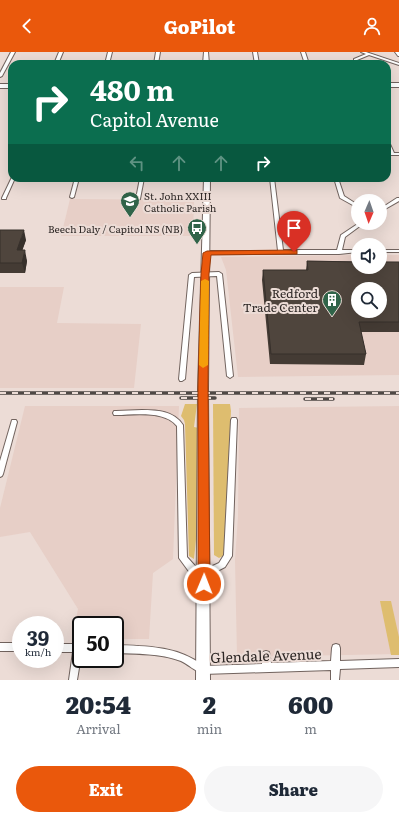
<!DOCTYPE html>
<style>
:root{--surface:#fff;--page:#f6f6f7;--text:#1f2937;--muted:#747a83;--accent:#ea580c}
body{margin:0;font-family:Literata,serif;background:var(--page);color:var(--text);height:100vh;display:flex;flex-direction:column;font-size:15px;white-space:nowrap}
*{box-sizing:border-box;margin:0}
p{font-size:13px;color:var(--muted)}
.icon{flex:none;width:22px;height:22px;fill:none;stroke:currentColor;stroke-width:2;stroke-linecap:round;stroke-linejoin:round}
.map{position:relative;height:628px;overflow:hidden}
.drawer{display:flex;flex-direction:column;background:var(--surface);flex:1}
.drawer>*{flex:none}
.banner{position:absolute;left:8px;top:8px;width:383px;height:122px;border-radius:12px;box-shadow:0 4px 16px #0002;background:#0b6e4f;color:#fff;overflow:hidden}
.needle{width:26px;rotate:182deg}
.tools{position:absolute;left:351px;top:142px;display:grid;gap:8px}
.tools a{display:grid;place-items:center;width:36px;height:36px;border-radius:50%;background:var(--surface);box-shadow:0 4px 16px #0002;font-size:20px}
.speed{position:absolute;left:12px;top:564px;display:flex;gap:8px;font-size:20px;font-weight:700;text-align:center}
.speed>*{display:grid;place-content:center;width:52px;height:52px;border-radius:50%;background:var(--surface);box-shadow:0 4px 16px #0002;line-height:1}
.speed small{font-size:10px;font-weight:400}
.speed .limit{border:2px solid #111;border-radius:6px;background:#fff;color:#111}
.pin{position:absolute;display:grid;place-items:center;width:34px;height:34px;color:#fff;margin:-41px -17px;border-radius:50% 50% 50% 0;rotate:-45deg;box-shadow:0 0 4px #0007}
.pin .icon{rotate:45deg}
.me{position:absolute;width:44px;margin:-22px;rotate:1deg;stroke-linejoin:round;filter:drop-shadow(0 0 3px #0008)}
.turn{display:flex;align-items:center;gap:14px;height:84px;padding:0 16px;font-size:18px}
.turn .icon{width:52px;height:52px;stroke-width:2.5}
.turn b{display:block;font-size:28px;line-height:34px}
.lanes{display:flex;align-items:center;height:38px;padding:0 16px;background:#0003;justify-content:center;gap:20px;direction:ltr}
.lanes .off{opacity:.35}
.eta{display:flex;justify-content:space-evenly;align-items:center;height:68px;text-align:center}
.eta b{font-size:24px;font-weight:800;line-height:28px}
.cta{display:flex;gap:8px;margin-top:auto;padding:8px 16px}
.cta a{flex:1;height:46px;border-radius:24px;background:var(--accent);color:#fff;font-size:16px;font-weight:800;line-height:46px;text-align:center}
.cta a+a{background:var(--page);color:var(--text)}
header{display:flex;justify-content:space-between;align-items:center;height:52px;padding:0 16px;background:var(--accent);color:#fff;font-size:18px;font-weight:800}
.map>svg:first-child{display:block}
.built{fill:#e7cfc7;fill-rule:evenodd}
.green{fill:#debd6f}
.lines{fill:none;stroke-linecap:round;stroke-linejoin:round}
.street-casing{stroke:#71635e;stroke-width:2}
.secondary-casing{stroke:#71635e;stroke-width:2}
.street{fill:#fff;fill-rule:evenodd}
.secondary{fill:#fff;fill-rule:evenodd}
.rail-casing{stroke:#4f4845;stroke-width:3.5}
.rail{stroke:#ecdcd6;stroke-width:2;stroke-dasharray:6;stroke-linecap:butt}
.wall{fill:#443b34}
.shaded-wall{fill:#37302b}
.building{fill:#4f453d;stroke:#37302b;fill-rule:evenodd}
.route{fill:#ea580c;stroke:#983908}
.slow{fill:#f59e0b}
.labels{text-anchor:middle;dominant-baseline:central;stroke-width:4;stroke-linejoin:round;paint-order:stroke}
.far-poi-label{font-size:10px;fill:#2d2725;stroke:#ecdcd6;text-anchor:start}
.poi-label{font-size:12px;fill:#2d2725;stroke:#ecdcd6;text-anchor:end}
.near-street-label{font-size:14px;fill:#2d2725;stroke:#ecdcd6}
</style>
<header><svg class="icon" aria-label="back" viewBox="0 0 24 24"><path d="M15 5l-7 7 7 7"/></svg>GoPilot<svg class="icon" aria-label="person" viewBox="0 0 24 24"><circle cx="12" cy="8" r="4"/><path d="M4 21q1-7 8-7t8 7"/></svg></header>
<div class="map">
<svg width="399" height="628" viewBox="0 0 399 628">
<rect width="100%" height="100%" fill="#ecdcd6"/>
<g class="built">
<polygon points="70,147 194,148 193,184 61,184"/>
<path d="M358 203V215H380V203H399V323L238 325 226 218 221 205ZM358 237H380V259H358Z"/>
<polygon points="0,235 64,235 57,271 141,272 134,336 0,336"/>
<polygon points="25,354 179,354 173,507 153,521 149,587 115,587 115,573 81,573 81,587 72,587 78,557 30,480 0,485 0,456"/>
<polygon points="399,354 399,602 237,605 235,508 238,464 239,356"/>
</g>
<g class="green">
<polygon points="185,352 197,352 194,375 199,376 197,478 194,507 189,504 185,372 184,368 181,364"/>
<polygon points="213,352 230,352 231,359 224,500 223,504 219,506 214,503"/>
<polygon points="380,549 391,549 399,585 399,603 391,603"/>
</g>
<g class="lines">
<g class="street-casing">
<g id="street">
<polygon points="11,0 15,0 2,24 0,25 0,21"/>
<polygon points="59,0 63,0 58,12 54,12"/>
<polygon points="108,0 112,0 109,12 105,12"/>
<polygon points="156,0 160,0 158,12 154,12"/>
<polygon points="253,0 257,0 259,12 255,12"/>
<polygon points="301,0 305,0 309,12 305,12"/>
<polygon points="361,0 366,0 399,11 399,13 369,3 357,8 358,12 354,12 354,7 366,2"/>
<polygon points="395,0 399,0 399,4 398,4"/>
<polygon points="387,89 389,90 394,101 399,101 399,103 387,103 387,101 389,101 387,95"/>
<polygon points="12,125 12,126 15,126 6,146 6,147 2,147 2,146"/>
<polygon points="75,126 79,126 74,145 72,146 70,145"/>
<polygon points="140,126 144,126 140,147 138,148 136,147"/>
<polygon points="270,126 274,126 283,198 337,198 341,183 359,171 364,171 345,185 342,198 358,198 358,200 339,202 205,202 204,201 207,199 278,199"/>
<polygon points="334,126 338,126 344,144 358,153 358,156 340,146"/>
<polygon points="397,146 399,146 399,149 380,160 380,157"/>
<rect x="380" y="198" width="19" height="2"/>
<polygon points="219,220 222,222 233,324 230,326 227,324 217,224 194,225 185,327 182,329 180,329 179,327 189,223 192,221"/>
<path d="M142 358C157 358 174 359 183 373L187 505 196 515 204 518 219 511 224 503 231 368 232 366H236L237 368 232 504 225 515 204 526 190 521 179 506 177 374C164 358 134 363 116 363H114L113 361 114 359H116Z"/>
<polygon points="12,368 16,368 17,370 3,422 2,424 0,425 0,409"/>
<rect x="0" y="591" width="21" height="8"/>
<polygon points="55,592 81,592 81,604 77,628 69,628 73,600 55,600"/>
<path d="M336 592 339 593 340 596V609L399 607V615L340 617 339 628H331V618L203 622C195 619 189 613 181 609 160 601 137 602 115 601V593C147 594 178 594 204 614L262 612V603L263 600 266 599 269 600 271 611 331 609 332 596 333 593Z"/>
</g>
</g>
<g class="secondary-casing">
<g id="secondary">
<polygon points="204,0 208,0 209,12 203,12"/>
<rect x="387" y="31" width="12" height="4"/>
<rect x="0" y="32" width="12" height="4"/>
<polygon points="204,126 210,126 208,338 210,628 196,628 198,338"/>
</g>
</g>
<use href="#street" class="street"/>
<use href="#secondary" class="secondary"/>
<g class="rail-casing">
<g id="rail">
<polyline points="0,341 399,341"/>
<polyline points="181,346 215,346"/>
<polyline points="305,347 333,347"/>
</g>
</g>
<use href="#rail" class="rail"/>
</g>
<g class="wall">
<polygon points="0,178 26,188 22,198 27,209 25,221 0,221"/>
<polygon points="307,209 399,210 399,280 361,280 366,302 364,313 270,312 262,228 263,218 306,218"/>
</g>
<g class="shaded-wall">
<polygon points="24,178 26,188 19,208 17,198"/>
<polygon points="25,198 27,209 25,221 22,211"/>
</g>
<g class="building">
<polygon points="0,178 24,178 17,198 25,198 22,211 0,211"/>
<path d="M307 209 358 210V215H380V210H399V270H359L366 302H271L263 218H308ZM358 237H380V259H358Z"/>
</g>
<polygon class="route" points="294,198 297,198 297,202 211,203 209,222 208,335 210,532 208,536 204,538 200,536 198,532 198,335 201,222 203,201 207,199"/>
<polygon class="slow" points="205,227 209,229 208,313 203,316 199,313 201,229"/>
<defs>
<g id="school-pin" transform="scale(1)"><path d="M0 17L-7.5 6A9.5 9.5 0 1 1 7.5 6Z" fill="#306449" stroke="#ecdcd6"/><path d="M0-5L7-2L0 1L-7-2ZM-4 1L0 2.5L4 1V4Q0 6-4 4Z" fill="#fff"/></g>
<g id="bus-pin" transform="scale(1)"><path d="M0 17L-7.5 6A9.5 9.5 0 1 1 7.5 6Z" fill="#306449" stroke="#ecdcd6"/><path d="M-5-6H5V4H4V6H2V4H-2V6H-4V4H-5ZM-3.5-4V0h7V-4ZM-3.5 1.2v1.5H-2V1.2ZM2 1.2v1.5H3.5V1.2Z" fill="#fff"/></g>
<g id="building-pin" transform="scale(1)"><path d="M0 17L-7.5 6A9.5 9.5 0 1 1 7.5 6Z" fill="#306449" stroke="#ecdcd6"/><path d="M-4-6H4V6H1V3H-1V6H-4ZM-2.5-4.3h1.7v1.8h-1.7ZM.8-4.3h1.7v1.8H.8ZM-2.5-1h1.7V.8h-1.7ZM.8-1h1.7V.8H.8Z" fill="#fff"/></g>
</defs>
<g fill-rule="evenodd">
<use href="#school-pin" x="130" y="149"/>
<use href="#bus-pin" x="197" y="176"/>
<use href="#building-pin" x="332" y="248"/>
</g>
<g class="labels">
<g class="far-poi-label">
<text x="144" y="143">St. John XXIII<tspan x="144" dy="12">Catholic Parish</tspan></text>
<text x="183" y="176" text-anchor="end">Beech Daly / Capitol NS (NB)</text>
</g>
<g class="poi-label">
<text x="318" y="241">Redford<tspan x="318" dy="14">Trade Center</tspan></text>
</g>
<g class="near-street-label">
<text transform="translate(266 603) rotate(-2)">Glendale Avenue</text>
</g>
</g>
</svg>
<div class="tools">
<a><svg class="needle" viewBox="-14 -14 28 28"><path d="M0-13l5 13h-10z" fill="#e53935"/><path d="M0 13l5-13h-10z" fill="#747a83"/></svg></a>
<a><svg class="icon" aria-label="sound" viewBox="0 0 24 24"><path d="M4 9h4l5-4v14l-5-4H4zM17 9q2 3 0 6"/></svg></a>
<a><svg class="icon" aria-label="search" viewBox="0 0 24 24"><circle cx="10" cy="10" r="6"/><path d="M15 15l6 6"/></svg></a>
</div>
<div class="speed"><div>39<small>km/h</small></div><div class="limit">50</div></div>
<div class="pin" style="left:294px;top:200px;background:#d93025"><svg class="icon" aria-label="arrive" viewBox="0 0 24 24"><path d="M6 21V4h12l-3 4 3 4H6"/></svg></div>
<svg class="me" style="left:204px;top:532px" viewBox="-20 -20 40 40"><circle r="17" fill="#ea580c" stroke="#fff" stroke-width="3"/><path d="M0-11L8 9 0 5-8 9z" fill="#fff"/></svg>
<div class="banner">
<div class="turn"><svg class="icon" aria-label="right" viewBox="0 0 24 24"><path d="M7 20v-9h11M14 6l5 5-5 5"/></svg><div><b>480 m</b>Capitol Avenue</div></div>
<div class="lanes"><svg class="icon off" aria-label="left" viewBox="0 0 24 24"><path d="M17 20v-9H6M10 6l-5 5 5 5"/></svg><svg class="icon off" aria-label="ahead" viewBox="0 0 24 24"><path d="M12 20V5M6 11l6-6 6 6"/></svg><svg class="icon off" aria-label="ahead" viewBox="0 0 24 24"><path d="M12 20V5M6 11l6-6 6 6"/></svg><svg class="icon" aria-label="right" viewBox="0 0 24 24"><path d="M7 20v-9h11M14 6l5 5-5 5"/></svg></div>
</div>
</div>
<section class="drawer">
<div class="eta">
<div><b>20:54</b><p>Arrival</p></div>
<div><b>2</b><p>min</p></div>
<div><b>600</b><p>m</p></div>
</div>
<div class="cta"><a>Exit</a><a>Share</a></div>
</section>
